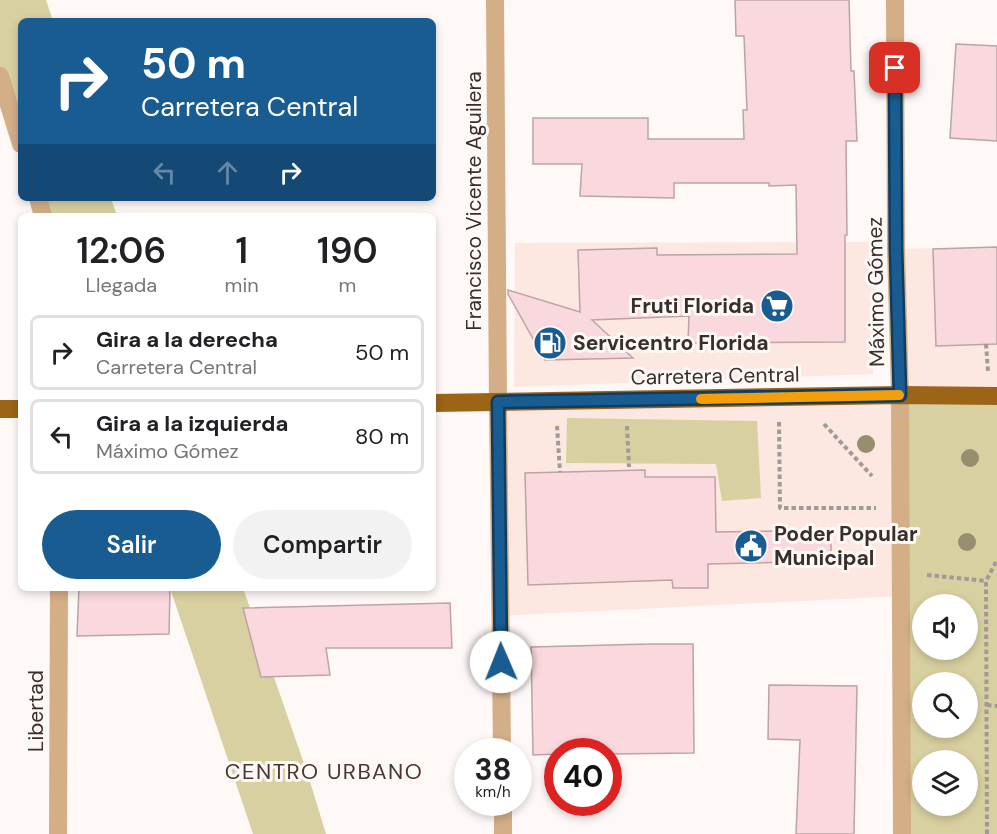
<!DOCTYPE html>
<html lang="es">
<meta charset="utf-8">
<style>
:root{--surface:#fff;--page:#f2f2f2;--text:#202124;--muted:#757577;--line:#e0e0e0;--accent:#185c91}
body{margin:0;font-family:"DM Sans",sans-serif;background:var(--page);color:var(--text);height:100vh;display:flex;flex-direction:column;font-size:22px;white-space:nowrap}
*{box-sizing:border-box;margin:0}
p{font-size:20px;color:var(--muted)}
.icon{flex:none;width:33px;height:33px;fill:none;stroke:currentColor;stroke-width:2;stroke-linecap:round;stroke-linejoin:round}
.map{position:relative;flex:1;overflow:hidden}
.details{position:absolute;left:18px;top:213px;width:418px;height:378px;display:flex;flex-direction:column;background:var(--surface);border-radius:9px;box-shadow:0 3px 9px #0003}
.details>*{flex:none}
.top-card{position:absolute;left:18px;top:18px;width:418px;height:183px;border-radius:9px;box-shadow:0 3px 9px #0003;background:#185c91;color:#fff;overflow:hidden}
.fabs{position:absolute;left:912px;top:594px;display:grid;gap:12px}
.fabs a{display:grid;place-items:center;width:66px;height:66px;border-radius:50%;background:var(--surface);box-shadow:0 3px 9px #0003;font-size:30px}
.speed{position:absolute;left:454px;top:738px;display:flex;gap:12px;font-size:30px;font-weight:700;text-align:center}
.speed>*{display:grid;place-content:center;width:78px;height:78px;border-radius:50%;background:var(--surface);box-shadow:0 3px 9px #0003;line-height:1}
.speed small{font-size:15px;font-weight:400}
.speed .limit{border:9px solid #d22;background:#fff;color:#111}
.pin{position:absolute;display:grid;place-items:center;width:51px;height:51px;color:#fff;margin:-26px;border-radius:12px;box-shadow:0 3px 9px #0006}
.me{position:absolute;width:66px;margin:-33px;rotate:359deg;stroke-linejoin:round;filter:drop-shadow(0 0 4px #0008)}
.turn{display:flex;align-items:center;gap:21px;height:126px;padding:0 24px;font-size:27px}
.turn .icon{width:78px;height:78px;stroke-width:2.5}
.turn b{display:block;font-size:42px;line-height:51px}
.lanes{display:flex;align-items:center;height:57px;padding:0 24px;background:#0003;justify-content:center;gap:30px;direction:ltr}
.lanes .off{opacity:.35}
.eta{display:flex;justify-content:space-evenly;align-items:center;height:102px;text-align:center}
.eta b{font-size:36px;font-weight:600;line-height:42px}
.primary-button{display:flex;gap:12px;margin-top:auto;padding:12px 24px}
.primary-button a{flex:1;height:69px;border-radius:36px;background:var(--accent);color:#fff;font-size:24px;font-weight:600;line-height:69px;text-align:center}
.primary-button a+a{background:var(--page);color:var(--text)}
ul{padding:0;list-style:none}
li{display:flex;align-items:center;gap:18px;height:75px;margin:0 12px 9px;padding:0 12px;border:3px solid var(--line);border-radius:9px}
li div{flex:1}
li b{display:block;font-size:22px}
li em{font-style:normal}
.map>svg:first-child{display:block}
.built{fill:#fde7e1}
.green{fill:#d9d0a1;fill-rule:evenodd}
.building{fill:#f9d9de;stroke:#bda2a6;stroke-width:1.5}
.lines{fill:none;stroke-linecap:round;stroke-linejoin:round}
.path{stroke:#a19a98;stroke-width:4;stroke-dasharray:4.5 3;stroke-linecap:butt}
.minor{stroke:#d3ae87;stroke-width:18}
.tertiary{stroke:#d3ae87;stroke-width:18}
.trunk{stroke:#9c6416;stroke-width:18}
.tree{fill:#978e6f}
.route-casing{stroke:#103c5e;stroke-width:15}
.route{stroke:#185c91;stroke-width:10}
.slow{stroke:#f59e0b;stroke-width:10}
.labels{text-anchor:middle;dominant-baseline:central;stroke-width:6;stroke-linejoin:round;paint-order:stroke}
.street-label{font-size:21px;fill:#382e2b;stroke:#fef8f7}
.poi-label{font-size:21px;font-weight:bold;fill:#382e2b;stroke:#fef8f7;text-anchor:start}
.neighbourhood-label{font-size:22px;letter-spacing:1.5px;fill:#4a352f;stroke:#fef8f7}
</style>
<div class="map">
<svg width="997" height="834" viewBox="0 0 997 834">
<rect width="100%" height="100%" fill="#fef8f7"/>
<g class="built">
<polygon points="875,242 873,374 514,387 515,243"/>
<polygon points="997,247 997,395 901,596 500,616 498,402 900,395 896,249"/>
</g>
<g class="green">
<polygon points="0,0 46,0 53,21 21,21 21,144 0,76"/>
<polygon points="38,198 111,198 117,216 43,216"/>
<path d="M900 395 997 396V834H902ZM922 604H968V650H922ZM922 682H968V728H922ZM922 760H968V806H922Z"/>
<polygon points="567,418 757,421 761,498 722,501 716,464 566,463"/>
<polygon points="170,588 243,588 308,775 326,834 253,834"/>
</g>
<g class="building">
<polygon points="735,0 849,0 851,71 854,71 857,141 846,141 847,235 845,235 845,342 688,343 689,316 592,320 633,358 545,360 508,294 508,290 580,312 578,250 657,248 657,255 797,254 796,185 769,186 769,183 674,183 674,198 580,196 582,164 533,164 533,118 648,118 648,139 744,139 743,110 747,110 744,36 736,36"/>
<polygon points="956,44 997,46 997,141 950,138"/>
<polygon points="997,247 997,344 936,346 933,249"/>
<polygon points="645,470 645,477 715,477 716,532 831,530 831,561 708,564 708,588 673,588 672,580 528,585 525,473"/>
<polygon points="79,588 170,588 169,634 77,636"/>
<polygon points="450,603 452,648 326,648 330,675 261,677 243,608"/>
<polygon points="650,644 693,644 694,753 609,754 609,752 558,752 558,754 533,755 531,647"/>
<polygon points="769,685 857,686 854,834 796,834 800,740 768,739"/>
</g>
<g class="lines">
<g class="path">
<polyline points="986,344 988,371"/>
<polyline points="779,422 780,508 876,508"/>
<polyline points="824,424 872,476"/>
<polyline points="557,426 560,472"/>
<polyline points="627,426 629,467"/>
<polyline points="927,575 986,581"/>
<polyline points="987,705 997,706"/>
<polyline points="987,834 986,581 997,560"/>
</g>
<g class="minor">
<polyline points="495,0 498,402"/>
<polyline points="895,0 896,249 900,395 902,834"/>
<polyline points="0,76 21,144"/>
<polyline points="38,198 43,216"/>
<polyline points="58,834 59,588"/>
</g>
<g class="tertiary">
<polyline points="498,402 502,752"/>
<polyline points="503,802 503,834"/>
</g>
<g class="trunk">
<polyline points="434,403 900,395 997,396"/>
<polyline points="0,409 21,409"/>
</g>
</g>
<g class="tree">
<circle cx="866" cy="444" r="9"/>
<circle cx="970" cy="458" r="9"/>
<circle cx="967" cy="542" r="9"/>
</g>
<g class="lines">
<g class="route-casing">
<polyline id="route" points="501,662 498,402 900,395 896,249 895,68"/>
</g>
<use href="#route" class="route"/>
<polyline class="slow" points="701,399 899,395"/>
</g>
<defs>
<g id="supermarket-disc" transform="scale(1.725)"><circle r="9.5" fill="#185c91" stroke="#fef8f7"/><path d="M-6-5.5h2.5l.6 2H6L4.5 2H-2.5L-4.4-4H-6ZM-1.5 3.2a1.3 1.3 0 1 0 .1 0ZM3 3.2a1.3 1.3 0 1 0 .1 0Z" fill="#fff"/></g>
<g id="fuel-disc" transform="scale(1.725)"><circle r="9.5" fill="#185c91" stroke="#fef8f7"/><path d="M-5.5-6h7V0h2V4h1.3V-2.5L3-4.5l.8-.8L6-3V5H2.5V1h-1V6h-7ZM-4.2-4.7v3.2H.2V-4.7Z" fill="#fff"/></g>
<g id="civic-disc" transform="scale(1.725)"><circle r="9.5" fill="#185c91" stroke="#fef8f7"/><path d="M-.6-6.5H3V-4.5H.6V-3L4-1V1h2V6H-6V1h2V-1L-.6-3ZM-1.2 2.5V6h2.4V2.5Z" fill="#fff"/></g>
</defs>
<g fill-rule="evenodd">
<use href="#supermarket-disc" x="777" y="306"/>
<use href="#fuel-disc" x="550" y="343"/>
<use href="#civic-disc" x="751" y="546"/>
</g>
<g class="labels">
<g class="street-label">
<text transform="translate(474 201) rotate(-90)">Francisco Vicente Aguilera</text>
<text transform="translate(876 292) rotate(-91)">Máximo Gómez</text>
<text transform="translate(715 376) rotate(-1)">Carretera Central</text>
<text transform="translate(36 711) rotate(-90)">Libertad</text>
</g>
<g class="poi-label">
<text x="754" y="306" text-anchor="end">Fruti Florida</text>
<text x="573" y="343">Servicentro Florida</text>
<text x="774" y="534">Poder Popular<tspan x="774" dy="24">Municipal</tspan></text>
</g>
<g class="neighbourhood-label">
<text x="324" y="771">CENTRO URBANO</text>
</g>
</g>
</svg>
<div class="fabs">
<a><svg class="icon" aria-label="sound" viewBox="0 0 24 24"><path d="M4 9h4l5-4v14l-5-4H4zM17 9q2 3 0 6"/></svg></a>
<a><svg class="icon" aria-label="search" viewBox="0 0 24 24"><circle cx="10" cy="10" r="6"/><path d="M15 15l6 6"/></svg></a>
<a><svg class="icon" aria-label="layers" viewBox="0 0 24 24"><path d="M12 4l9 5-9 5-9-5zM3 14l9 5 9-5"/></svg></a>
</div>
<div class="speed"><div>38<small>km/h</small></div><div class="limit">40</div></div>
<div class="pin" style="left:895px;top:68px;background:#d93025"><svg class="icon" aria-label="arrive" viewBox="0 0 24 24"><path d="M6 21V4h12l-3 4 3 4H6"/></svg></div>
<svg class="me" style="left:501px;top:662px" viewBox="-20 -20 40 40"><circle r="19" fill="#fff"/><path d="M0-13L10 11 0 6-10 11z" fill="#185c91"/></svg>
<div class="top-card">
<div class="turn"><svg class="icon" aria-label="right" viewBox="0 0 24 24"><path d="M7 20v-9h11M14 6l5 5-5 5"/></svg><div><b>50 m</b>Carretera Central</div></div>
<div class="lanes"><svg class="icon off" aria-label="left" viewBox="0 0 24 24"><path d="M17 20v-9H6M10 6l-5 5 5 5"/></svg><svg class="icon off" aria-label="ahead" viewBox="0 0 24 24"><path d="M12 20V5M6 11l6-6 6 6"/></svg><svg class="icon" aria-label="right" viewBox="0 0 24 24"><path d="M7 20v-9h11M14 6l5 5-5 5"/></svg></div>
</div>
<section class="details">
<div class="eta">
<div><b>12:06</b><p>Llegada</p></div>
<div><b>1</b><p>min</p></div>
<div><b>190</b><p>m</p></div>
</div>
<ul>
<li><svg class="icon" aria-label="right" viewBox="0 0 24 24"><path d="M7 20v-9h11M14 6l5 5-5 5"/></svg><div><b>Gira a la derecha</b><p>Carretera Central</p></div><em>50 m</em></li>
<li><svg class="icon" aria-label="left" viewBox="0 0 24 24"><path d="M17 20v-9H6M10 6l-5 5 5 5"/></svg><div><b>Gira a la izquierda</b><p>Máximo Gómez</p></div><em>80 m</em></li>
</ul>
<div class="primary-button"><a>Salir</a><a>Compartir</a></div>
</section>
</div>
